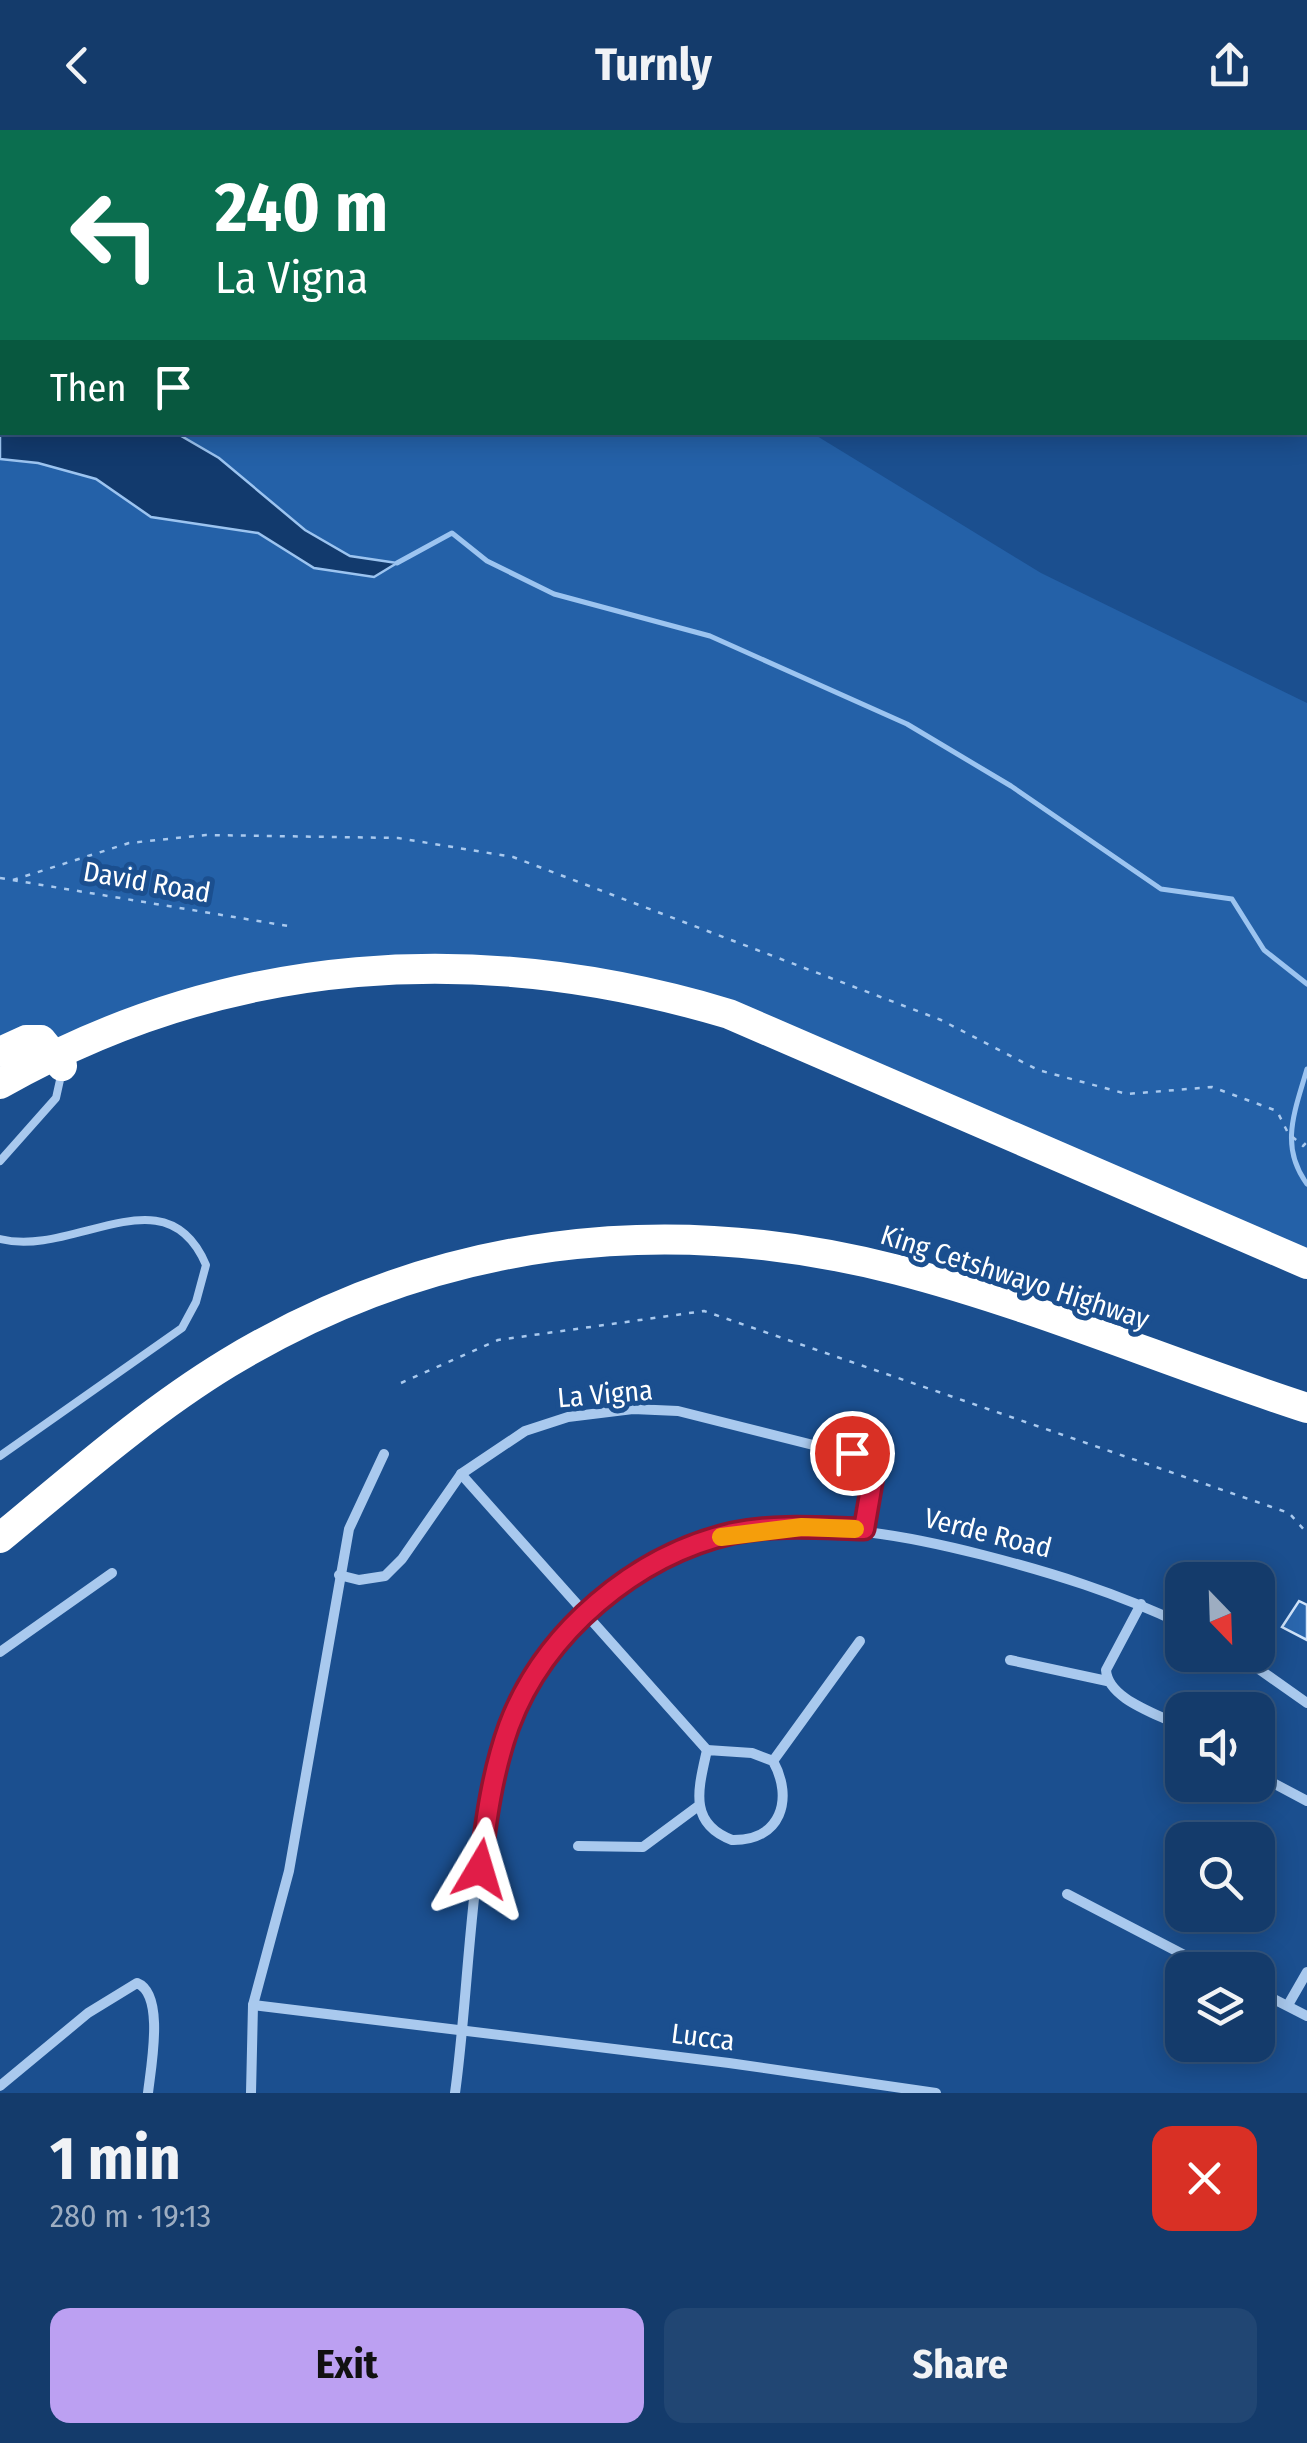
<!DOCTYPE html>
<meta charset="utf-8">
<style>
:root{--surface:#143b6b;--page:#214673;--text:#f1f3f6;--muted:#9dadc1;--line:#33557e;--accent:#bca0f2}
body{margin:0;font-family:"Fira Sans Condensed",sans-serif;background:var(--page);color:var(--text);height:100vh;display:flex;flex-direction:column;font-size:38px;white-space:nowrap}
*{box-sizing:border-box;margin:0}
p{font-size:32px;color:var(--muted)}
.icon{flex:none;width:55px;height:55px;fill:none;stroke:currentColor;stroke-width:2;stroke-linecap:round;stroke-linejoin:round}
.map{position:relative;height:1963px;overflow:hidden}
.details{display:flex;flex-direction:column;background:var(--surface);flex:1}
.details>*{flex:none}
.top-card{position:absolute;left:0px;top:0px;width:1308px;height:305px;box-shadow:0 5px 25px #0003,0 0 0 2px var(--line);background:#0b6e4f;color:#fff;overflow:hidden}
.needle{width:65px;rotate:157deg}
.buttons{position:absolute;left:1165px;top:1432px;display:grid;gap:20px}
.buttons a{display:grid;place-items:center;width:110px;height:110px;border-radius:20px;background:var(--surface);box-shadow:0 5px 25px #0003,0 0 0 2px var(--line);font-size:50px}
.pin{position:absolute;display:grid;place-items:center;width:85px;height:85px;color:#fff;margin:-42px;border:5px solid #fff;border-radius:50%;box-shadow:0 2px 10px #0007}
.me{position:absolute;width:110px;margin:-55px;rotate:7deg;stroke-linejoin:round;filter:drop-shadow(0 0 8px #0008)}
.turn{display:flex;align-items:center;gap:35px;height:210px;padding:0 50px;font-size:45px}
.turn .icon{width:130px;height:130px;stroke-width:2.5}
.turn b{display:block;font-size:70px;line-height:85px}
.then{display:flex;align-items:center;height:95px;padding:0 50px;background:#0003;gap:20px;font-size:38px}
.round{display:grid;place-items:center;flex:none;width:105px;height:105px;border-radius:20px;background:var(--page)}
.headline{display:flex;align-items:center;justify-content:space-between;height:170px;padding:0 50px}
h1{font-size:60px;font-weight:700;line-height:75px}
.button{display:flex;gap:20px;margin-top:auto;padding:20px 50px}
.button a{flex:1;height:115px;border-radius:20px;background:var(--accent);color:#111;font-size:40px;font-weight:700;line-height:115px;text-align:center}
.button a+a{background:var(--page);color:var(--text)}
header{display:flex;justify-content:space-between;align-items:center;height:130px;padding:0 50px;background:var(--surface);font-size:45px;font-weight:700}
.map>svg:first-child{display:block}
.green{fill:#2461a8}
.water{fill:#123a6d;stroke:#9cc4f0;stroke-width:2.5}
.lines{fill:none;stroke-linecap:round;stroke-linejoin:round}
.stream{stroke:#9cc4f0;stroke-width:5}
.building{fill:#2a66ad;stroke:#cfe3fa;stroke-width:2.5}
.path{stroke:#a9c9ee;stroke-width:2.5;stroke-dasharray:5 8;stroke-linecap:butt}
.service{stroke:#a9c9ee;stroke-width:8}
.minor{stroke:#a9c9ee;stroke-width:10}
.motorway{stroke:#fff;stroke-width:30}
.route-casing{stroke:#92132f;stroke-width:25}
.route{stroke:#e11d48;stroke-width:18}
.slow{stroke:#f59e0b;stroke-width:18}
.labels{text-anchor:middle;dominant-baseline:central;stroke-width:10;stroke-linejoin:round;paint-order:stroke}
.street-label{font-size:28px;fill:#fff;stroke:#1b4f8f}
</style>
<header><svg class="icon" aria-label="back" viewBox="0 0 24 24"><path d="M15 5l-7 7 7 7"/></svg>Turnly<svg class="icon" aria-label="share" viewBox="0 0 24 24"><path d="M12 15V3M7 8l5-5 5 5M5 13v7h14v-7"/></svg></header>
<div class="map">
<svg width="1307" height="1963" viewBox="0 0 1307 1963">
<rect width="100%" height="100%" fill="#1b4f8f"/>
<polygon class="green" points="0,0 23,0 2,2 2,302 812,303 1041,443 1307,573 1307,1134 659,863 306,847 0,954"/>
<polygon class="water" points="0,215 2,302 176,303 219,328 305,400 350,426 397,433 374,447 314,438 258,403 151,387 96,349 38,333 0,329"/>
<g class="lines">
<g class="stream">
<polyline points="397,433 452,403 487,431 554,464 710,506 907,594 1011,656 1161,759 1232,769 1264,820 1307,854"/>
<path d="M1307 939C1295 981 1279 1016 1307 1054"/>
</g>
</g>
<polygon class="building" points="1299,1471 1307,1475 1307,1510 1282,1497"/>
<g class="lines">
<g class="path">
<polyline points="1134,0 1135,2"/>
<polyline points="1271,0 1286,2"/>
<polyline points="1305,5 1307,5"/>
<polyline points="1305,272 1307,275"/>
<polyline points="0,748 288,796"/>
<polyline points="13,750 129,713 206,705 398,708 513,727 941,890 1038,940 1127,964 1212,957 1277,981 1288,1003 1303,1016 1307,1012"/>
<polyline points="401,1253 498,1210 704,1181 1289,1383 1307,1403"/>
</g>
<g class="service">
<polyline points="0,1031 56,968 62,941"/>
<path d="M0 1109C74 1128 166 1040 206 1135L196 1172 182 1198 0 1326"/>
</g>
<g class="minor">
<polyline points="238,0 253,2"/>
<polyline points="389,2 391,0"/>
<polyline points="384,1324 349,1399 289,1741 253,1875 729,1933 936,1963"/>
<polyline points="461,1344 707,1620"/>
<polyline points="339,1445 359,1450 385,1446 402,1429 461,1344 525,1301 568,1287 633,1279 678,1281 857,1326 873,1347 864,1399"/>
<path d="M1141 1474 1106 1540C1108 1570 1159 1584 1182 1597"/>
<polyline points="0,1522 112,1443"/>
<polyline points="1239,1525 1307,1573"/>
<polyline points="1010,1530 1107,1551"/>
<path d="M707 1620 752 1623 773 1631C794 1669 781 1711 732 1710 687 1693 699 1657 707 1620Z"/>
<polyline points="773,1631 860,1511"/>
<polyline points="1258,1645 1307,1671"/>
<polyline points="578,1716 643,1717 697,1677"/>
<polyline points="1067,1764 1213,1840"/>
<polyline points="1258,1861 1307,1886"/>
<polyline points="1288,1875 1307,1842"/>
<path d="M0 1956 88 1883 137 1853C165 1864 151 1936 148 1963"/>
<polyline points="251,1963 253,1875"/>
<path d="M455 1963C471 1847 469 1705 509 1597 522 1561 546 1530 570 1502 684 1373 831 1386 983 1425 1053 1443 1117 1463 1182 1494"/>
</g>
<g class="motorway">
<polyline points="0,922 26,910 41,910 62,936"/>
<path d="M0 954C229 824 480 809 729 884L1307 1134"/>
<path d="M0 1408C74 1347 146 1283 228 1233 436 1107 665 1080 898 1140 1037 1176 1171 1234 1307 1278"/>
</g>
</g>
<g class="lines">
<g class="route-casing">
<path id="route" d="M480 1739C486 1691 492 1643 509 1596 544 1502 636 1425 733 1403 776 1394 821 1398 864 1399L873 1347 863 1330 852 1323"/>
</g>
<use href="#route" class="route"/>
<polyline class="slow" points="721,1407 802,1397 855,1399"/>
</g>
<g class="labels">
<g class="street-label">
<text transform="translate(147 752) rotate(10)">David Road</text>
<text transform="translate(1015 1147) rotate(18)">King Cetshwayo Highway</text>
<text transform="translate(605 1264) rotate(-5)">La Vigna</text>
<text transform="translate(988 1403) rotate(14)">Verde Road</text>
<text transform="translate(703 1907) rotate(7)">Lucca</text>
</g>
</g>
</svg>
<div class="buttons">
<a><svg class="needle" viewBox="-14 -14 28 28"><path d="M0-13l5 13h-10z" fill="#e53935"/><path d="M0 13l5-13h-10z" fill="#9dadc1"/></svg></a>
<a><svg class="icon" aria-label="sound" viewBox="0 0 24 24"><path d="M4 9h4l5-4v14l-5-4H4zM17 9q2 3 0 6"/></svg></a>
<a><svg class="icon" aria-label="search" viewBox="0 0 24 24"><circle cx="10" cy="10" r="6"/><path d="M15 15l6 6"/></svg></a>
<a><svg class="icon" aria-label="layers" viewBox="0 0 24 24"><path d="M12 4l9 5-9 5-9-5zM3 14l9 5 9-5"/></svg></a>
</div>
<div class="pin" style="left:852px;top:1323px;background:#d93025"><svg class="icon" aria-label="arrive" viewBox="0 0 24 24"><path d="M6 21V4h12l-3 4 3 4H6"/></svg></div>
<svg class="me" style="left:480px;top:1739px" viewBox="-20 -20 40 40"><path d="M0-17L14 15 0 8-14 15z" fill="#e11d48" stroke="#fff" stroke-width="4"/></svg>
<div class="top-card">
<div class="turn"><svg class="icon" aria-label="left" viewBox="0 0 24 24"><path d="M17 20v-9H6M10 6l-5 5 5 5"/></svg><div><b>240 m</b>La Vigna</div></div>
<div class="then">Then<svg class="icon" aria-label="arrive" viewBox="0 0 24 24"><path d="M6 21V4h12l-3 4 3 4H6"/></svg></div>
</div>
</div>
<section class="details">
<div class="headline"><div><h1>1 min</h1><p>280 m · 19:13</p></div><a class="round" style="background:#d93025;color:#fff"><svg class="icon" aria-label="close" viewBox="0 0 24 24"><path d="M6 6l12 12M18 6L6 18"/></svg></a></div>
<div class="button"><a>Exit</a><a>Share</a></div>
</section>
